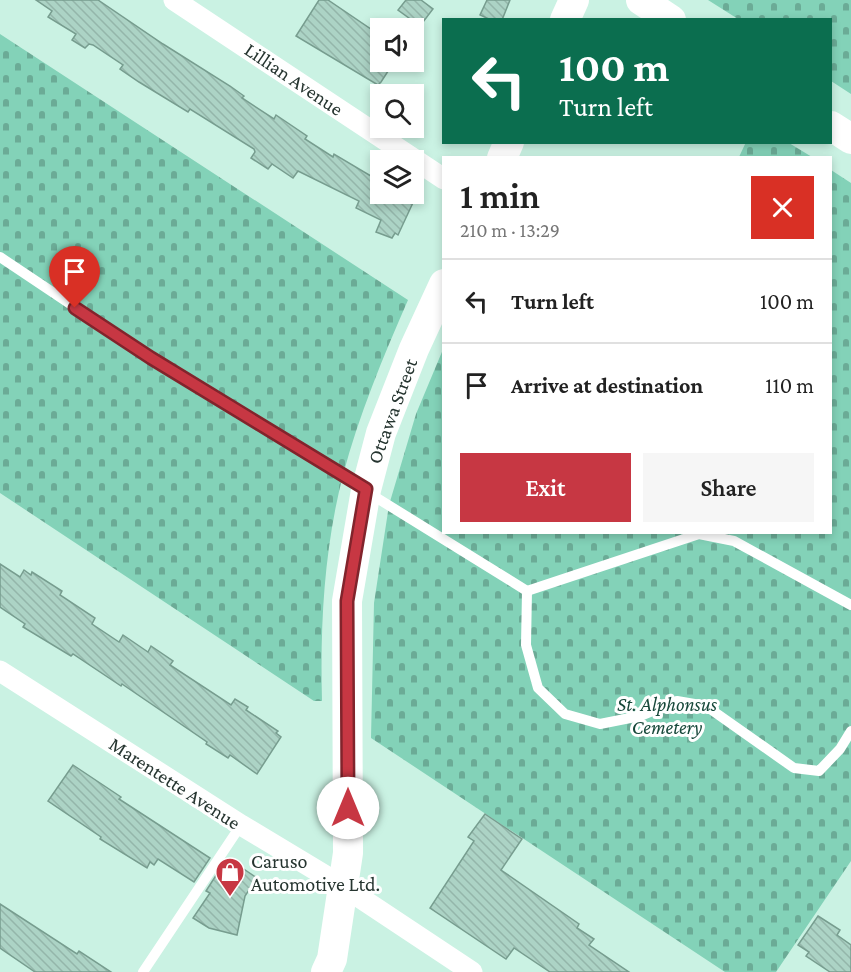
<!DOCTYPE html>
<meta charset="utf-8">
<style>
:root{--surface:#fff;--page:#f6f6f6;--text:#222;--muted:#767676;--line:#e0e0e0;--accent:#c73743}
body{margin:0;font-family:"Crimson Pro",serif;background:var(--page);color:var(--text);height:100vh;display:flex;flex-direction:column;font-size:22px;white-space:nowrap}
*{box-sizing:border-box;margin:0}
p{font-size:20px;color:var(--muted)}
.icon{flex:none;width:33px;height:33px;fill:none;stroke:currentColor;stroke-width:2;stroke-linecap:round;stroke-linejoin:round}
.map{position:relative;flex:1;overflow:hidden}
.side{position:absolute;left:442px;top:156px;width:390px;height:378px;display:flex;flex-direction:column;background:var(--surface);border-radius:0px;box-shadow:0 3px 9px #0003}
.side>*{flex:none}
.hud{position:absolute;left:442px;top:18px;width:390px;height:126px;border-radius:0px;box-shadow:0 3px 9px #0003;background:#0b6e4f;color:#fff;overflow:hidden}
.controls{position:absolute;left:370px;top:18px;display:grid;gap:12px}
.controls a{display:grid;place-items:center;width:54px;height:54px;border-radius:0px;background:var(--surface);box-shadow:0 3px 9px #0003;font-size:30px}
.pin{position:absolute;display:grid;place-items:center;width:51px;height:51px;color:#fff;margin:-62px -26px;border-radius:50% 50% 50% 0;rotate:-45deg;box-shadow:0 0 6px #0007}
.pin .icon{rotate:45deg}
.me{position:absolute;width:66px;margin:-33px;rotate:0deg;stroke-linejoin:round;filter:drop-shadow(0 0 4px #0008)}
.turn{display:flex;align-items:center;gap:21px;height:126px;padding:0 18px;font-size:27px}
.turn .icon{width:78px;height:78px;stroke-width:2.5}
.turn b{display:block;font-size:42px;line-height:51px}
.round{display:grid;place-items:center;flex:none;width:63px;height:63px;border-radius:0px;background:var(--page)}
.head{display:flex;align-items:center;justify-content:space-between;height:102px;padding:0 18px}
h1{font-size:36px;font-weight:600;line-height:45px}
.cta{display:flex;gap:12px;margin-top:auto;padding:12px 18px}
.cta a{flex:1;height:69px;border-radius:0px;background:var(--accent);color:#fff;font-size:24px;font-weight:600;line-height:69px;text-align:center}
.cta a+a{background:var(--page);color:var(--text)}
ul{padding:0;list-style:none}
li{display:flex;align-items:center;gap:18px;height:84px;padding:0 18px;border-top:2px solid var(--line)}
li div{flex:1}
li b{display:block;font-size:22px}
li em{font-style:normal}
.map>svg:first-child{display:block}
.cemetery{fill:url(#cemetery-stones)}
.building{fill:url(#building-back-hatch);stroke:#779d8f;stroke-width:1.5}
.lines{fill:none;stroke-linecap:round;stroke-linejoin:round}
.lane{stroke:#fff;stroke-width:10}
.street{stroke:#fff;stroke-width:21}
.secondary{stroke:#fff;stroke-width:30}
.route-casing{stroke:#81242c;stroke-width:15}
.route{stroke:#c73743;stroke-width:10}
.labels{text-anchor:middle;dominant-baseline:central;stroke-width:6;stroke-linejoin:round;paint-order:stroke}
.street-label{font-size:20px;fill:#263530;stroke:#fff}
.park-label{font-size:20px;font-style:italic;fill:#17483a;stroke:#fff}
.poi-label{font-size:20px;fill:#263530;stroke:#fff;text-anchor:start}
</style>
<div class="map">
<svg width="851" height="972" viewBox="0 0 851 972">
<defs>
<pattern id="cemetery-stones" width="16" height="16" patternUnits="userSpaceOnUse" patternTransform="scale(1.5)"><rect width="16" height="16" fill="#83d2b8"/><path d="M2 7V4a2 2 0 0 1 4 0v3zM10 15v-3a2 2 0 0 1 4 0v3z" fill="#6bab96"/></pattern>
<pattern id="building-back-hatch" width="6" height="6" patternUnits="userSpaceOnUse" patternTransform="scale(1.5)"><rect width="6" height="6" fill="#acd3c5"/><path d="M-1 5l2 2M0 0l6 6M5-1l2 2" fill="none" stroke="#94b6aa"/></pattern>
</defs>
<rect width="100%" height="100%" fill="#caf2e3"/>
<g class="cemetery">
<polygon points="708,0 851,0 851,94 831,81 831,20 738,19"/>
<path d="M0 34 408 300C383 357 359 415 343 475 324 549 320 625 322 701H314L0 493Z"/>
<polygon points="746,142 789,143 812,157 739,157"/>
<polygon points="831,170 851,183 851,861 776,972 725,972 371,738 374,603 389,505 416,414 444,347 444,532 831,532"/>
</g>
<g class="building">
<polygon points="36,0 98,0 163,44 230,86 244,96 242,98 274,119 276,115 307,136 305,139 333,157 334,154 381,182 381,194 417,194 398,235 395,233 392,238 376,232 381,220 356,208 359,201 298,171 293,178 272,164 268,169 251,158 255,152 254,149 190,109 188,112 139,82 120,69 123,65 93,45 89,44 85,48 72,40 76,34 48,17 52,11"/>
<polygon points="319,0 328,0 381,36 381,62 394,62 381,82 378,85 296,36"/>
<polygon points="406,0 421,0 433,9 420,26 398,10"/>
<polygon points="487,0 510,0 502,20 491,20 480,15"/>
<polygon points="0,564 20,577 24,570 31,575 32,572 62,591 60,595 95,618 92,624 119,642 123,635 148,652 151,646 173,661 170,665 231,705 235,699 248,707 246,710 278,731 276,733 281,737 257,774 230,755 228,758 206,744 207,742 122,684 121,686 73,654 71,656 23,627 25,624 0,607"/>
<polygon points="73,765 121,797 119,799 210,858 194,882 158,859 154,865 150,862 147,868 100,839 101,837 48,801"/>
<polygon points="485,814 522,839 501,870 579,924 577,928 594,939 589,945 629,972 550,972 514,948 506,959 430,908 474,841 468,837"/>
<polygon points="232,861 257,878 245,896 237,935 209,928 193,918 210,893 206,891 222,866 227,869"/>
<polygon points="0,904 77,954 79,951 111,972 35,972 0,948"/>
<polygon points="818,916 840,930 837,935 851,945 851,972 830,972 806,956 809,952 798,945"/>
</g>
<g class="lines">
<g class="lane">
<polyline points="0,257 151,358 527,591"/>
<polyline points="527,591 526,645 538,688 565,714 600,724 640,716 677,701 706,706 794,768 819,771 840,749 851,731"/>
<polyline points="527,591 699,534 734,541 851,605"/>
<polyline points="143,972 241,825"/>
</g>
<g class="street">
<polyline points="174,0 444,179"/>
<polyline points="0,671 241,825 344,887 472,972"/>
</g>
<g class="secondary">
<polyline points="641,0 671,20"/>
<polyline points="565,20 574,0"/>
<polyline points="831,126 851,139"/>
<polyline points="502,158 509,142"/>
<polyline points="326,972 332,959 348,853 347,601 366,490 381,433 414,349 444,284"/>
</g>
</g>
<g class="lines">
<g class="route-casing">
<polyline id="route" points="75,308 151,358 366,489 347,601 348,808"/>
</g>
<use href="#route" class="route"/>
</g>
<defs>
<g id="shop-pin" transform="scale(1.5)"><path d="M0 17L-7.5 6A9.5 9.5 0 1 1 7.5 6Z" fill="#c73743" stroke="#fff"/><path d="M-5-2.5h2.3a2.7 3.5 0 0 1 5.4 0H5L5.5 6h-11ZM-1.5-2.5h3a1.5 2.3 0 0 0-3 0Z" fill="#fff"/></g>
</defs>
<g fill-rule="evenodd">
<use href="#shop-pin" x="230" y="872"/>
</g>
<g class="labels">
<g class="street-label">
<text transform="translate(294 79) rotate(34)">Lillian Avenue</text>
<text transform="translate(392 411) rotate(-70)">Ottawa Street</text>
<text transform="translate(175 783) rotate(33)">Marentette Avenue</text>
</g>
<g class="park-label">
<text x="667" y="704">St. Alphonsus<tspan x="667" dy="23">Cemetery</tspan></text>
</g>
<g class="poi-label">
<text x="251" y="861">Caruso<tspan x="251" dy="23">Automotive Ltd.</tspan></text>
</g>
</g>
</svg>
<div class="controls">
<a><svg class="icon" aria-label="sound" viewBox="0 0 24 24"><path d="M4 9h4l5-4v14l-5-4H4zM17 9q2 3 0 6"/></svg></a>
<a><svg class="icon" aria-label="search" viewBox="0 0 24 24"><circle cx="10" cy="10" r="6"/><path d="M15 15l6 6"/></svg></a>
<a><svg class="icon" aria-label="layers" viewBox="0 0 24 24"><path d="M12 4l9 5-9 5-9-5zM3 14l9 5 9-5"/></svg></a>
</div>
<div class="pin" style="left:75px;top:308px;background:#d93025"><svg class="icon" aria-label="arrive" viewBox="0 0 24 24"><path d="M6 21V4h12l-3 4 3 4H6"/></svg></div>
<svg class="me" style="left:348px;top:808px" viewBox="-20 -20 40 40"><circle r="19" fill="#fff"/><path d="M0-13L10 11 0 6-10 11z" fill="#c73743"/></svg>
<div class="hud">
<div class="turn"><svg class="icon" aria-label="left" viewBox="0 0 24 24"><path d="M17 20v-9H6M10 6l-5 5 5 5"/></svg><div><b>100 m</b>Turn left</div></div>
</div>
<section class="side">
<div class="head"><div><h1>1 min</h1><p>210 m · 13:29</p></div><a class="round" style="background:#d93025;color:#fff"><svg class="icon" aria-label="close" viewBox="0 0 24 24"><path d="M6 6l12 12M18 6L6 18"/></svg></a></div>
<ul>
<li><svg class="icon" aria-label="left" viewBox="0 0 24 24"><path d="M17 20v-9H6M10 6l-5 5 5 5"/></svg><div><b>Turn left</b></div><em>100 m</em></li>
<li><svg class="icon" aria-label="arrive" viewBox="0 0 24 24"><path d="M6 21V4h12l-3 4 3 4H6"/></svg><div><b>Arrive at destination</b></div><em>110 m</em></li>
</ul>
<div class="cta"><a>Exit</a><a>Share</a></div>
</section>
</div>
